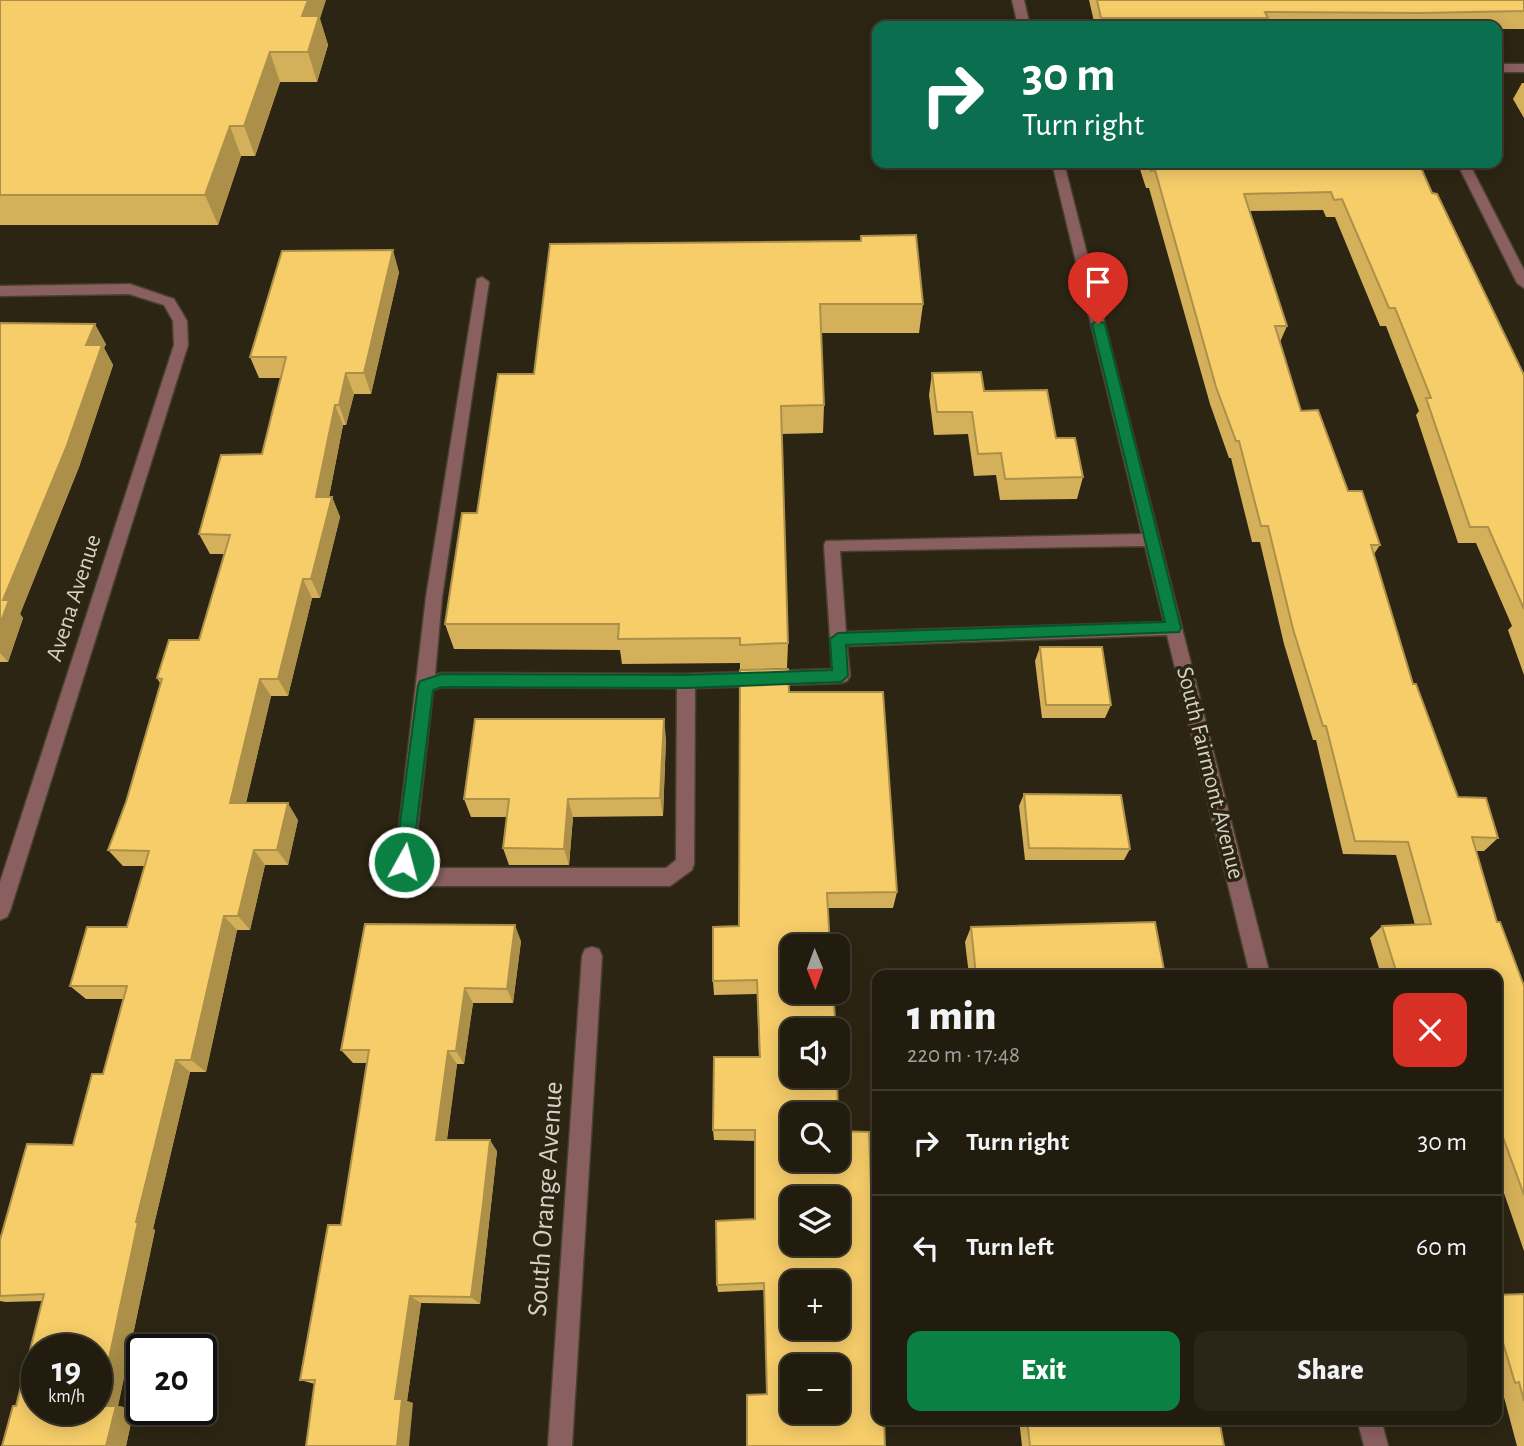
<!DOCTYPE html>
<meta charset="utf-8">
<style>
:root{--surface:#211c0e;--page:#292517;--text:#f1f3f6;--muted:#a2a19e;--line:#3e3a2e;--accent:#0b8043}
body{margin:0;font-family:"Alegreya Sans",sans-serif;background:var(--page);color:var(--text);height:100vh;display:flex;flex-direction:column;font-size:26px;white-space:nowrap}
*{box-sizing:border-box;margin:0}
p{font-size:23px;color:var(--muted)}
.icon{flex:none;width:38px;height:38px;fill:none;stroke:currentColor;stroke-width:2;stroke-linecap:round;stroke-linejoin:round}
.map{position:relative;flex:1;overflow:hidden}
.details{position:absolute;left:872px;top:970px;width:630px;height:455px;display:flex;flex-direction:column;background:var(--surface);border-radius:14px;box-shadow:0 4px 18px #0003,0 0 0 2px var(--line)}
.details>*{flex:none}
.top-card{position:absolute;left:872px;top:21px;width:630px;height:147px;border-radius:14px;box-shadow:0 4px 18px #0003,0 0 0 2px var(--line);background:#0b6e4f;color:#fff;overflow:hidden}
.needle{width:46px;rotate:179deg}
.tools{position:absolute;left:780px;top:934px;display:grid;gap:14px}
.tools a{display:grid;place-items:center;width:70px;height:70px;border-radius:14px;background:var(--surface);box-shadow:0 4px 18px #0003,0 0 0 2px var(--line);font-size:35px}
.speed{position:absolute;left:21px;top:1334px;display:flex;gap:14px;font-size:35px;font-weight:700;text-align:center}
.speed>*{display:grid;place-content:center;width:91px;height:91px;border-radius:50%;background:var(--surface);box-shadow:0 4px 18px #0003,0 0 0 2px var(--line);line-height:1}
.speed small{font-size:18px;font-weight:400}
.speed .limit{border:4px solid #111;border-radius:10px;background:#fff;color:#111}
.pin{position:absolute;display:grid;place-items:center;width:60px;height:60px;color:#fff;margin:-72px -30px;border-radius:50% 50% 50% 0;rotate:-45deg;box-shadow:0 0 7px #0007}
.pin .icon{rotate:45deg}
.me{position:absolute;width:77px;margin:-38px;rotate:7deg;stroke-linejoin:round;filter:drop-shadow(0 0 5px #0008)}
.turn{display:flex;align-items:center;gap:24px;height:147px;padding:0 35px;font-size:32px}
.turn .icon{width:91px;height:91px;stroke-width:2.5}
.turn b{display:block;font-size:49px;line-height:60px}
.round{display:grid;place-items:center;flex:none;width:74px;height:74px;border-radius:14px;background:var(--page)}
.summary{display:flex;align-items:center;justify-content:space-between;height:119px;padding:0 35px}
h1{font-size:42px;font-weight:800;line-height:52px}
.action{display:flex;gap:14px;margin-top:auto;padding:14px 35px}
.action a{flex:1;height:80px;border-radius:14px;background:var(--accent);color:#fff;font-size:28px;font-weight:800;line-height:80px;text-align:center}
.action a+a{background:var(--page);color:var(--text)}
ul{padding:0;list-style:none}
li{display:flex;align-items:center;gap:21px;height:105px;padding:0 35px;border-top:2px solid var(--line)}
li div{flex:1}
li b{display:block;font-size:26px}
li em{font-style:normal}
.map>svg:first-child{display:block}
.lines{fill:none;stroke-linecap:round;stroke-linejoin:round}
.minor-casing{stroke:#474130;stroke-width:3}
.minor{fill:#8a5f5f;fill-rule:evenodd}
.wall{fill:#d4b05a}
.shaded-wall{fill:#ac904a}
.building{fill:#f6cd69;stroke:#ac904a;stroke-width:2;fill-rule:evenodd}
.route{fill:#0b8043;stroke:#07532c;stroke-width:2}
.labels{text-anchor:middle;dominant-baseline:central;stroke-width:7;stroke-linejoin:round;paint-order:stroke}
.street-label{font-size:24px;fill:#d6d1c6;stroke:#2c2513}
.near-street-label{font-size:28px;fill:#d6d1c6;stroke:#2c2513}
</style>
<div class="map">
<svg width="1524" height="1446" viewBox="0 0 1524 1446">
<rect width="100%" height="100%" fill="#2c2513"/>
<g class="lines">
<g class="minor-casing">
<g id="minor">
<polygon points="1012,0 1024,0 1030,26 1018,26"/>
<rect x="1496" y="64" width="28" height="8"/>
<path d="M1052 163H1064L1270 975H1250L1167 635 847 646 850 676 847 681 841 683 695 688 694 864 692 870 670 886H422L397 868 395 862 426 597 477 279 482 277 489 282 442 597 435 675 442 673 686 674 832 669 824 545 826 541 1142 534ZM1145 546 1164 622 846 632 840 551ZM442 687 677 688 676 860 666 868H426L414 859 433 690Z"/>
<polygon points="1457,163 1469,163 1524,270 1524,288 1517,283"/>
<polygon points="130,284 174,299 187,321 188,345 10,911 7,917 0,920 0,882 174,345 173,321 164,305 129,294 0,296 0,286"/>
<polygon points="592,947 599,949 602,956 572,1446 548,1446 582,956 585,949"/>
<polygon points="1357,1419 1381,1419 1388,1446 1364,1446"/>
</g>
</g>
<use href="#minor" class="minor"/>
</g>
<g class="wall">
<polygon points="0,0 320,19 328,45 317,82 280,82 255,156 241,156 218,225 0,225"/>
<polygon points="1089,0 1524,0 1524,29 1496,29 1496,26 1095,26"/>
<polygon points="1522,83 1524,83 1524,118 1513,99"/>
<polygon points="1138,163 1419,163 1432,193 1524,375 1524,675 1508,630 1512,626 1476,543 1458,543 1416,415 1419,411 1386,326 1380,326 1335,217 1326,217 1323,210 1250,211 1287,326 1280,342 1301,411 1380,545 1374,554 1413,684 1458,797 1498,838 1484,851 1476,851 1497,922 1524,986 1524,1251 1496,1170 1496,975 1381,975 1370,938 1382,926 1415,925 1396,855 1343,854 1316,740 1313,740 1284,644 1260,542 1252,542 1231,458 1229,458 1210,404 1149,188 1146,188"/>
<polygon points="861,236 923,304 919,333 821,333 824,405 823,433 782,434 788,643 787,668 740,670 740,663 622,664 620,650 454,649 445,624 477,513 534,374 860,241"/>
<polygon points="399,272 371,394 354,394 346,425 343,425 329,497 332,497 340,517 320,598 312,598 288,696 271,696 246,803 298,820 288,865 265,865 250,930 237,930 206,1072 190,1072 153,1229 155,1230 118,1406 134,1409 126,1446 2,1446 16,1406 42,1301 6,1302 0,1301 0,1240 73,1145 103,1074 123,999 86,999 70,986 127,927 145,866 123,866 108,850 126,802 160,683 157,678 199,640 224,554 210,554 199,534 262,454 281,378 259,378 250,357"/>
<polygon points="0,323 106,344 104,348 113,365 79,467 20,614 23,618 8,662 0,662"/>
<polygon points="932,373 984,391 1056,438 1083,477 1077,499 1000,500 996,475 974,476 968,434 934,435 929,395"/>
<polygon points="1040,647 1111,705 1105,718 1042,718 1035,661"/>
<polygon points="789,692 897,892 893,908 828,908 767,1394 764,1290 718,1292 717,1285 755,1219 755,1141 714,1140 713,1130 759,1057 757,994 714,995 713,981 739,926"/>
<polygon points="666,738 663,816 573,817 569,865 509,865 503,848 507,817 471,817 464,799"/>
<polygon points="1024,794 1130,849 1124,860 1025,860 1019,806"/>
<polygon points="971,927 1165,975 969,975 965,942"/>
<polygon points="521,941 513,1003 473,1003 464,1064 457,1064 447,1140 497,1151 480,1304 421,1303 407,1401 413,1403 315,1384 300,1380 341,1225 367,1063 353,1063 341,1050"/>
<polygon points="1524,1294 1524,1446 1517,1446 1501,1386 1498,1386 1496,1381 1496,1295"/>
<polygon points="1019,1419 1219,1419 1224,1446 1022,1446"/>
</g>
<g class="shaded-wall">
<polygon points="308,0 326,0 320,19 328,45 317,82 308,52 302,16"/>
<polygon points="270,52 280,82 255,156 244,126"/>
<polygon points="230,126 241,156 218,225 205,195"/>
<polygon points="393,250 399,272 371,394 364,373"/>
<polygon points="95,324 106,344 104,348 113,365 79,467 20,614 23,618 8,662 0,653 0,624 3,600 86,345"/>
<polygon points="346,373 354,394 346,425 339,405"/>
<polygon points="335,405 343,425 325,517 316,497"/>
<polygon points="332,497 340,517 320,598 311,579"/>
<polygon points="303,579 312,598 288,696 278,679"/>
<polygon points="260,679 271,696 242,819 230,803"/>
<polygon points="664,719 666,738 663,816 660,798"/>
<polygon points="568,799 573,817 569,865 564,849"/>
<polygon points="288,803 298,820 288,865 277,850"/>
<polygon points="254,850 265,865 250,930 238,916"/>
<polygon points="224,916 237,930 206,1072 191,1060"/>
<polygon points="515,925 521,941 513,1003 507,989"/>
<polygon points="465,988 473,1003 464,1064 456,1051"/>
<polygon points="448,1051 457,1064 445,1151 436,1140"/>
<polygon points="176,1060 190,1072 153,1229 155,1230 118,1406 134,1409 126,1446 106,1446 99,1406 136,1222"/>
<polygon points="490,1140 497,1151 480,1304 471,1297"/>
<polygon points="410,1296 421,1303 407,1401 413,1403 409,1446 397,1446 395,1399"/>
</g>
<g class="building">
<polygon points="0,0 308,0 302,16 319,16 308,52 270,52 244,126 230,126 205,195 0,195"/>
<polygon points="1097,0 1524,0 1524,11 1420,13 1265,12 1268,18 1101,18"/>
<polygon points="1149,163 1419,163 1432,193 1437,194 1524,375 1524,609 1488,527 1470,527 1426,398 1431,398 1395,308 1389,308 1342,199 1334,200 1331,192 1244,194 1287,326 1275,326 1301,411 1318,410 1348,491 1362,491 1380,545 1371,545 1413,684 1416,684 1458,797 1486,798 1498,838 1472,837 1497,922 1500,922 1524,986 1524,1195 1496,1118 1496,975 1452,975 1451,971 1397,974 1382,926 1431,924 1408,842 1355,841 1326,726 1323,726 1293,629 1268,526 1261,526 1239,441 1236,441 1216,387 1155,170 1151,171"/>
<polygon points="916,235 923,304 820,304 824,405 781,406 788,643 740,645 740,638 618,639 619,624 445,624 462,513 477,513 498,374 534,374 550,244 861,241 861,236"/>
<path d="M393 250 364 373H346L339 405H335L316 497H332L311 579H303L278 679H260L230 803H288L277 850H254L238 916H224L191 1060H176L136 1222H138L99 1406H116L106 1446H2L13 1406H16L44 1294 0 1296V1240L27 1144 73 1145 92 1074H103L127 986H70L87 927H127L149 851 108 850 126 802 162 679 157 678 169 640H199L230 535 199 534 221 455 262 454 286 357H250L282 251ZM37 1349H96V1409H37Z"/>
<polygon points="0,323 95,324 86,345 102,345 66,448 3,600 9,600 0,624"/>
<polygon points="981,372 984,391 1047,390 1056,438 1075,438 1083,477 1005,479 1001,453 978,454 972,412 937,412 932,373"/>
<polygon points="1040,647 1102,647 1111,705 1046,705"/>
<path d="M788 669 789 692H883L897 892 827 893 830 947H793V992H833L836 1031H793V1076H837L838 1115H793V1160H838V1131L869 1132 872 1215 877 1214V1419H884L885 1446H747V1395L767 1394 764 1283 717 1285 716 1221 755 1219V1130H713L714 1057H760L757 980 713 981V927L739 926 740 670ZM793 1199H838V1244H793ZM793 1283H838V1328H793ZM793 1367H838V1412H793Z"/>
<polygon points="475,719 664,719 660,798 568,799 564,849 503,848 509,799 464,799"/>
<polygon points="1024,794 1121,795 1130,849 1029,848"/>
<polygon points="1155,922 1165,975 976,975 971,927"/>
<polygon points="365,924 515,925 507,989 465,988 456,1051 448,1051 436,1140 490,1140 483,1204 471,1297 410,1296 395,1399 402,1399 397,1446 306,1446 315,1380 300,1380 328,1225 341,1225 369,1050 341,1050"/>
<polygon points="1524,1294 1524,1401 1519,1382 1515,1383 1496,1319 1496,1295"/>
<polygon points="1027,1419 1219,1419 1224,1446 1030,1446"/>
</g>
<polygon class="route" points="1098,320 1105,324 1181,628 1179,632 846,645 848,676 841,682 686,688 442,687 433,690 412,862 404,870 398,867 395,862 418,686 420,681 442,674 686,675 832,670 830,639 838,633 1165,622 1092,324"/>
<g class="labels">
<g class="street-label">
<text transform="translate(74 598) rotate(-72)">Avena Avenue</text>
<text transform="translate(1210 773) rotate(76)">South Fairmont Avenue</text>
</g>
<g class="near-street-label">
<text transform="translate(546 1199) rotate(-86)">South Orange Avenue</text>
</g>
</g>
</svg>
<div class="tools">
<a><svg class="needle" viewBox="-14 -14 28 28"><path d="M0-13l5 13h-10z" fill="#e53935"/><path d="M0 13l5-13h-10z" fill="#a2a19e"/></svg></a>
<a><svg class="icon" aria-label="sound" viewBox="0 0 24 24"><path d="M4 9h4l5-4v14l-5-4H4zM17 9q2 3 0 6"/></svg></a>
<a><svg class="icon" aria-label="search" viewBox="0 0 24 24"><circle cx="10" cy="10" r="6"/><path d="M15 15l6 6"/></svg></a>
<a><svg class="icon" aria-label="layers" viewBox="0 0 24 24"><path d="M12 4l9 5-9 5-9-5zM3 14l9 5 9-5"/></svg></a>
<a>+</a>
<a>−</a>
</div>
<div class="speed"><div>19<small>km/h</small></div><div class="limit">20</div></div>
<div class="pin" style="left:1098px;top:324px;background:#d93025"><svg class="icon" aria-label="arrive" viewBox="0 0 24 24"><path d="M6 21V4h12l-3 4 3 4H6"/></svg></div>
<svg class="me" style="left:404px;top:862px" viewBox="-20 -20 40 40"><circle r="17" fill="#0b8043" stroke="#fff" stroke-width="3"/><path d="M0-11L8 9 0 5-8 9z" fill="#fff"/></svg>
<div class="top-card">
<div class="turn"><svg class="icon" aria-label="right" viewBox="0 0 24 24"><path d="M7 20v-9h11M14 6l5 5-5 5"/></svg><div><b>30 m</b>Turn right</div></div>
</div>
<section class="details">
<div class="summary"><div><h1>1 min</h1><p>220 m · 17:48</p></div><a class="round" style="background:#d93025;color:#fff"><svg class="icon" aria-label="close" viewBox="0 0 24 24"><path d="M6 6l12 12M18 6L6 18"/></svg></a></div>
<ul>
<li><svg class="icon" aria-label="right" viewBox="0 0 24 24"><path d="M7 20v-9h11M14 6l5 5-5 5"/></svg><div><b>Turn right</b></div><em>30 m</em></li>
<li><svg class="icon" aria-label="left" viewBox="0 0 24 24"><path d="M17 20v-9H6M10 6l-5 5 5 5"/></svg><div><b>Turn left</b></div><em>60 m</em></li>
</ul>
<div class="action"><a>Exit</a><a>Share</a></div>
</section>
</div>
